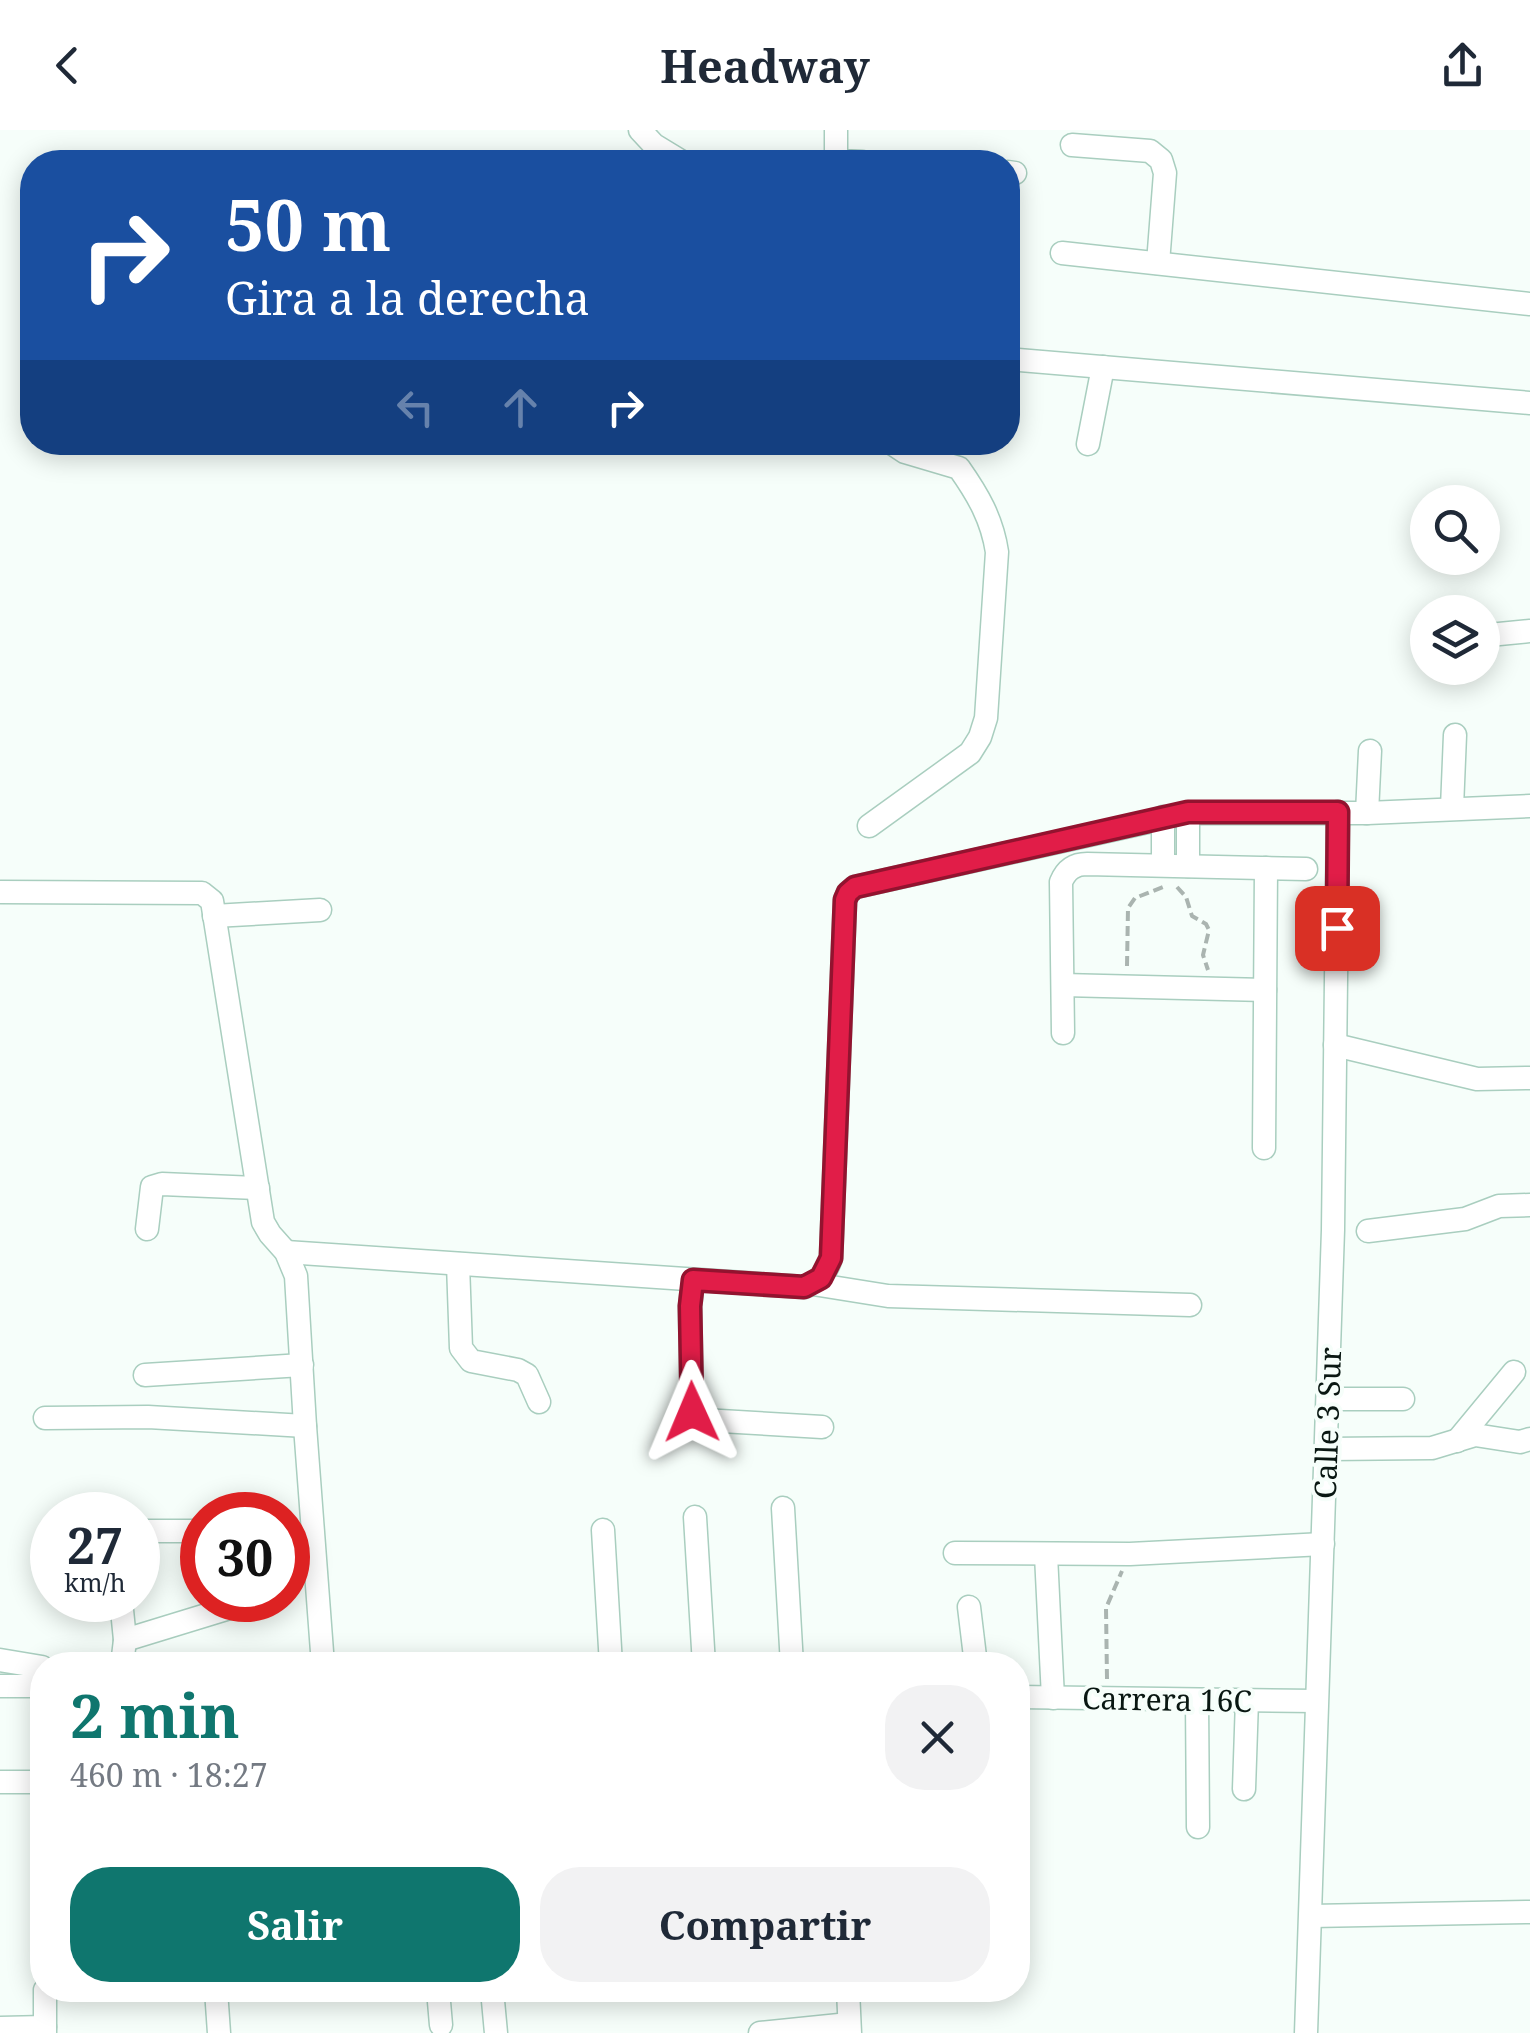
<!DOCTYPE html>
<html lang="es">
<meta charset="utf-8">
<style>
:root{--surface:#fff;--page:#f2f2f3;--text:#1f2937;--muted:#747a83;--accent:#0f766e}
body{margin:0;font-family:"Noto Serif",serif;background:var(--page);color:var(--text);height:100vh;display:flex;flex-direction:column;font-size:38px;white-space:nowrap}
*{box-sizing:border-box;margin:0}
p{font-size:32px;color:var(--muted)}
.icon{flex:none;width:55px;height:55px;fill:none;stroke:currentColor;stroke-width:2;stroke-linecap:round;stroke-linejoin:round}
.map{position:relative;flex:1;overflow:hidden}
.drawer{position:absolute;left:30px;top:1522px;width:1000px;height:350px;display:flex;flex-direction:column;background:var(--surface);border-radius:40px;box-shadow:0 5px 25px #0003}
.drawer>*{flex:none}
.top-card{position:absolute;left:20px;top:20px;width:1000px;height:305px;border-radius:40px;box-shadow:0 5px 25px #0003;background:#1a4fa0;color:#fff;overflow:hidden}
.fabs{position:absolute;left:1410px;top:355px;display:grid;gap:20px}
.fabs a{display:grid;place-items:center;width:90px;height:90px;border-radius:50%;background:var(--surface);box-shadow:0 5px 25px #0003;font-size:50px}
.speed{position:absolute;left:30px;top:1362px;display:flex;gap:20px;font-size:50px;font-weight:700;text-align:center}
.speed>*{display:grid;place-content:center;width:130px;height:130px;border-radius:50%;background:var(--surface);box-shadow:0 5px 25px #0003;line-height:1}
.speed small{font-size:25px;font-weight:400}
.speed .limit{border:15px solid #d22;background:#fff;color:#111}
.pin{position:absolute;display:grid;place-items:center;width:85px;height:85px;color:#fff;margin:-42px;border-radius:20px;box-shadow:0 5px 15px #0006}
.me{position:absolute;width:110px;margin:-55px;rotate:359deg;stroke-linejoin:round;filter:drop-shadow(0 0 8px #0008)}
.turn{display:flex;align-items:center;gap:35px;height:210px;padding:0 40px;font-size:45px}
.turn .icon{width:130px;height:130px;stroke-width:2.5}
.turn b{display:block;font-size:70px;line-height:85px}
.lanes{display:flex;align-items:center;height:95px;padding:0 40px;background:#0003;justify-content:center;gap:50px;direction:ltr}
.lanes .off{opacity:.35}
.round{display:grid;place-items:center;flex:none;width:105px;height:105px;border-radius:40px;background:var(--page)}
.head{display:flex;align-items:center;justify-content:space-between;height:170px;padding:0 40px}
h1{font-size:60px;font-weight:700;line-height:75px;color:var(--accent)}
.cta{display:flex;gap:20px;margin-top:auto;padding:20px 40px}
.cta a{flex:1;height:115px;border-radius:40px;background:var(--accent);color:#fff;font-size:40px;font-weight:700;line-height:115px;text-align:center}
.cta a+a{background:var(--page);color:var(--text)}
header{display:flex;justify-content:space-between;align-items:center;height:130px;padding:0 40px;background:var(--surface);font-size:45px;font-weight:700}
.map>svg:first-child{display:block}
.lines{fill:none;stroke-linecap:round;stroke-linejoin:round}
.minor-casing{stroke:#a9cebf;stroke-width:25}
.path{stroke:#aab4b0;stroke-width:4;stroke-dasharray:10 5;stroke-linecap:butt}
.minor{stroke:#fff;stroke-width:22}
.route-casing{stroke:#92132f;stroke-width:25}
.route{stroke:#e11d48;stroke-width:18}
.labels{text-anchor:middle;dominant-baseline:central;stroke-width:8;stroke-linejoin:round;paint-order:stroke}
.street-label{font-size:30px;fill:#091712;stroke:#f6fefa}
</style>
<header><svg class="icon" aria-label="back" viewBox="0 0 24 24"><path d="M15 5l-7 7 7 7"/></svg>Headway<svg class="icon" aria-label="share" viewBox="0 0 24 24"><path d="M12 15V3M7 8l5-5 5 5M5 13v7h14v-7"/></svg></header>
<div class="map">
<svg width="1530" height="1903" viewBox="0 0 1530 1903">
<rect width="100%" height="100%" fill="#f6fefa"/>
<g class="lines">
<g class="minor-casing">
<g id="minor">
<polyline points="640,0 654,15 682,32"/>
<polyline points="836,0 836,24 840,31 862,32"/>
<polyline points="1072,15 1150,21 1161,30 1165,43 1158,133"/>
<polyline points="1008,42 1015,43"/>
<polyline points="1062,123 1530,174"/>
<polyline points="1008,229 1530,273"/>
<polyline points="1088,314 1103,237"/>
<polyline points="1489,505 1530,501"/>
<polyline points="1452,678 1455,605"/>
<polyline points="1188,683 1188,736"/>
<polyline points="1367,683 1370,621"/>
<polyline points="1163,687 1163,735"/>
<path d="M869 696 970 623 980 607 986 588 997 422C992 389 978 365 959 338L905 322 890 312"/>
<polyline points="0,762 202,763 212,771 263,1092 270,1104 286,1122 296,1146 305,1296 323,1535"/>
<polyline points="214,786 320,780"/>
<polyline points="1063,855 1265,860"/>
<path d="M1063 903 1061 752C1066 740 1074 734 1087 734L1306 739"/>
<polyline points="1335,915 1477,949 1530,948"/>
<polyline points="1264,1018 1266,738"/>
<polyline points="147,1099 152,1057 162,1054 258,1058"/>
<polyline points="1368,1101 1465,1089 1499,1076 1530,1075"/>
<path d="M286 1122 804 1157C820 1152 826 1143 831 1128L845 770 848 763 855 757 1188 683H1367L1530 676"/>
<polyline points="458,1134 461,1218 471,1231 518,1240 527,1245 539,1272"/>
<polyline points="693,1150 690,1177 692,1282 703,1290 822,1297"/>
<polyline points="813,1154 888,1166 1190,1175"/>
<polyline points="145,1245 302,1235"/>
<polyline points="1328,1269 1403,1269"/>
<polyline points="45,1288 148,1287 305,1296"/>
<polyline points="1457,1311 1514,1242"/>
<polyline points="1327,1319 1432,1318 1475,1305 1520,1312 1530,1309"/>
<polyline points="783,1378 792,1535"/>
<polyline points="695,1387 704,1535"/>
<polyline points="603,1400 611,1535"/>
<polyline points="138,1401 202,1401"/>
<polyline points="955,1423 1130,1424 1323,1414"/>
<polyline points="1046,1425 1053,1568"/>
<polyline points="121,1470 125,1510 122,1535"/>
<polyline points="969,1477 976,1535"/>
<polyline points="125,1510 236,1476 240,1470"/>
<polyline points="0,1530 42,1537"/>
<polyline points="0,1556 42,1556"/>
<polyline points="1018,1567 1316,1571"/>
<polyline points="1197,1570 1198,1697"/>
<polyline points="0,1652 42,1652"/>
<polyline points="1244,1659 1247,1570"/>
<polyline points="1311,1786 1530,1782"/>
<polyline points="45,1860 45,1903"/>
<polyline points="216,1860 219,1903"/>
<polyline points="438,1860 441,1895"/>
<polyline points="492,1860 496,1903"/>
<polyline points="848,1860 850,1903"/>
<polyline points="0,1898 45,1897"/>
<polyline points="760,1903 849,1894"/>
<polyline points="1306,1903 1333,1100 1338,682"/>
</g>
</g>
<g class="path">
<polyline points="1177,757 1186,767 1192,786 1206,794 1209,800 1203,825 1208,840"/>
<polyline points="1127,836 1128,778 1135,768 1163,757"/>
<polyline points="1107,1549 1106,1478 1122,1441"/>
</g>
<use href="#minor" class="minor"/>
</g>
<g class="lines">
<g class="route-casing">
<polyline id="route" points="692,1282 690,1176 693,1150 804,1157 821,1148 831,1128 845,770 848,763 855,757 1188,682 1338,682 1337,798"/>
</g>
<use href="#route" class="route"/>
</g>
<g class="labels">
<g class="street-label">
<text transform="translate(1327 1293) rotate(-88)">Calle 3 Sur</text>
<text transform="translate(1167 1569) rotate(1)">Carrera 16C</text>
</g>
</g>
</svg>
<div class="fabs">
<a><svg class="icon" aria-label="search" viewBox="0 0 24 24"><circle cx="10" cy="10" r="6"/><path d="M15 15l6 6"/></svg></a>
<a><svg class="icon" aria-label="layers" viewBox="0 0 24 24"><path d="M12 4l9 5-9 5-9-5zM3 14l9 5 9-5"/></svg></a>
</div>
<div class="speed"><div>27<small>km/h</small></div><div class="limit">30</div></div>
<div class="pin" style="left:1337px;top:798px;background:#d93025"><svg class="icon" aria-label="arrive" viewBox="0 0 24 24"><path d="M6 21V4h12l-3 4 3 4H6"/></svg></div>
<svg class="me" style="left:692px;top:1282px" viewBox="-20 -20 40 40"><path d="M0-17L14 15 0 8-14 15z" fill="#e11d48" stroke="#fff" stroke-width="4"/></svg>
<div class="top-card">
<div class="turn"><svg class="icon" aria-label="right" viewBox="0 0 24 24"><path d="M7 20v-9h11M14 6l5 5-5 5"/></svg><div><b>50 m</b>Gira a la derecha</div></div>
<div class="lanes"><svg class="icon off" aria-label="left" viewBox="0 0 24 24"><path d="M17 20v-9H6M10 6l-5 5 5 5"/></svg><svg class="icon off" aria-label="ahead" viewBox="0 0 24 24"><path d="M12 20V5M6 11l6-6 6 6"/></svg><svg class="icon" aria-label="right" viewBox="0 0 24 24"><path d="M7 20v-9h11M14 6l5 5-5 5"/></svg></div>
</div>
<section class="drawer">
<div class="head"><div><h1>2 min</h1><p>460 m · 18:27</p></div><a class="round"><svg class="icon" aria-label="close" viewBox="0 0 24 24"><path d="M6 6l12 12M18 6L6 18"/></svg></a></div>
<div class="cta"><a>Salir</a><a>Compartir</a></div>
</section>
</div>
